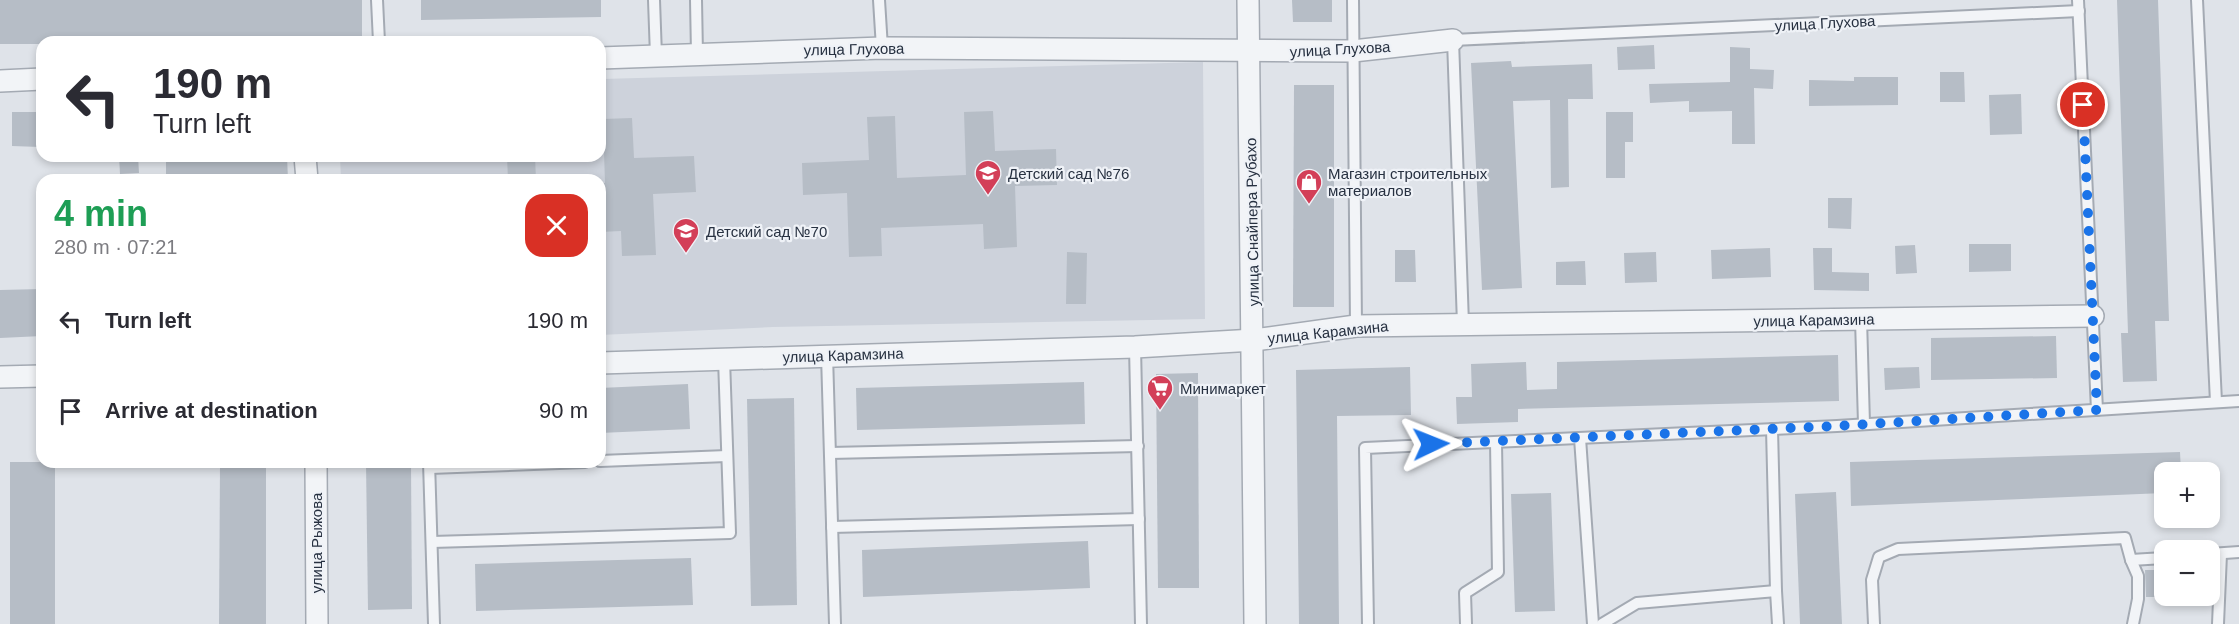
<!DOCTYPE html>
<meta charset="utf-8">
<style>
:root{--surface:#fff;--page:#f7f7f7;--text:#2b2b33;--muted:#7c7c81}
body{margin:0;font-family:Arial,sans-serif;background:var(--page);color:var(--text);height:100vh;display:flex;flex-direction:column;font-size:22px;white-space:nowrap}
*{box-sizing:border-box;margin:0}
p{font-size:20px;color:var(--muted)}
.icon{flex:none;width:33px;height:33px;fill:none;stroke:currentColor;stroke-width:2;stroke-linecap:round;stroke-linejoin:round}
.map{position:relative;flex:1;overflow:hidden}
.sheet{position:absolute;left:36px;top:174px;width:570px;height:294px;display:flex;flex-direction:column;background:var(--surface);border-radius:18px;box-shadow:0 3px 9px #0003}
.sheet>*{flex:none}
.top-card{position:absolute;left:36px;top:36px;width:570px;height:126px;border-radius:18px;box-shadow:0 3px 9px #0003;background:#fff;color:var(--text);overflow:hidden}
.tools{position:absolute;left:2154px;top:462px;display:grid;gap:12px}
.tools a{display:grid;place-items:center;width:66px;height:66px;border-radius:12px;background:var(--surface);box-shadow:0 3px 9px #0003;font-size:30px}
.pin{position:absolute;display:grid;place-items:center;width:51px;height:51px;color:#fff;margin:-26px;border:3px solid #fff;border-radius:50%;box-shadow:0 2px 6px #0007}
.me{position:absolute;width:66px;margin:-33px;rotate:88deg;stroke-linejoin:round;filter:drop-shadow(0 0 4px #0008)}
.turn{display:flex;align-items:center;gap:21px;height:126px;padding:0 18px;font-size:27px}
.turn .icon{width:78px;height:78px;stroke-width:2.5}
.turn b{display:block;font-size:42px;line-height:51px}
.round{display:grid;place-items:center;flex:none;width:63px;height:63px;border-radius:18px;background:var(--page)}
.headline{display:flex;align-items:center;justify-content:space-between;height:102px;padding:0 18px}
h1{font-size:36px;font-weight:700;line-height:45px;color:#1e9e55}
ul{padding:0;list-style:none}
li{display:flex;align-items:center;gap:18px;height:90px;padding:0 18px}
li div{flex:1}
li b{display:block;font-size:22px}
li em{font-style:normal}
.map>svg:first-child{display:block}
.built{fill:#cdd2db}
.building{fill:#b6bdc6}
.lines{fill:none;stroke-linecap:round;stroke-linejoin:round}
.service-casing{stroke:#a4aab3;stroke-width:14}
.minor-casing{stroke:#a4aab3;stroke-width:24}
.service{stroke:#f2f4f7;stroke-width:10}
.minor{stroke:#f2f4f7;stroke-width:21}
.route{stroke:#1a73e8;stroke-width:10;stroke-dasharray:0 18}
.labels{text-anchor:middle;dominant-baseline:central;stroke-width:4.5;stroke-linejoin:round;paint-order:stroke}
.street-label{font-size:15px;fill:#273141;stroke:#eff2f7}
.poi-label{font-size:15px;fill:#273141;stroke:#eff2f7;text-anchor:start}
</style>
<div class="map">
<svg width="2239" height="624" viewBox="0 0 2239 624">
<rect width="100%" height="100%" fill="#dfe3e9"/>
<polygon class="built" points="1203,62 1205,319 773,327 600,335 600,180 341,180 340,156 600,156 600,92 603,91 602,79"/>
<g class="building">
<polygon points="0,0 362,0 362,40 42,42 42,44 0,44"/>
<polygon points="421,0 601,0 601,17 421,20"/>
<polygon points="1292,0 1332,0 1332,22 1293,22"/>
<polygon points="2117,0 2158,0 2169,321 2155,321 2157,381 2123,382 2121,333 2128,333"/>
<polygon points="1654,45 1655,69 1618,70 1617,47"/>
<polygon points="1730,47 1750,48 1750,69 1774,70 1773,89 1754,88 1755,144 1732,144 1732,111 1689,112 1689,101 1650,103 1649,84 1730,82"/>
<polygon points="1511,61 1512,67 1592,64 1593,99 1568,99 1569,187 1551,188 1550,100 1513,101 1522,288 1482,290 1471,63"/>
<polygon points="1940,72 1964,72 1965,102 1940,102"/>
<polygon points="1854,77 1898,77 1898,105 1809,106 1809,80 1854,81"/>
<polygon points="1294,85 1334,85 1334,307 1293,307"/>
<polygon points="2021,94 2022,134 1990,135 1989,95"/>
<polygon points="993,111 995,151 1056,149 1057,185 1015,186 1017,247 984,249 983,224 881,228 882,256 849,257 847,193 803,195 802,163 869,160 867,117 895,116 897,178 966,175 964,112"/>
<polygon points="12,112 40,112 40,147 12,146"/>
<polygon points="1606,112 1633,112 1633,142 1625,142 1625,178 1606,178"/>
<polygon points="632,118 634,158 694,156 696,192 653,194 656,255 622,256 621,231 600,232 600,183 605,183 603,119"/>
<polygon points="119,156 138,156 139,173 120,174"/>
<polygon points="287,156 288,180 166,180 166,159"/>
<polygon points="507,156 535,156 536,180 508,180"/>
<polygon points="1828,198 1852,198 1851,229 1828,228"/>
<polygon points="1969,244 2011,244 2011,271 1969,272"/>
<polygon points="1915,245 1917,273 1896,274 1895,246"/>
<polygon points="1770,248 1771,277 1712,279 1711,250"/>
<polygon points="1813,248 1832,248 1832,272 1869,273 1869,291 1814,290"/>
<polygon points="1395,250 1415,250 1416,282 1395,282"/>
<polygon points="1067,252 1087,253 1086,304 1066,304"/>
<polygon points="1656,252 1657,282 1625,283 1624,253"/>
<polygon points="1585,261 1586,285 1556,285 1556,262"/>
<polygon points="42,289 42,336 0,338 0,290"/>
<polygon points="2056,336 2057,378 1931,380 1931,338"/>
<polygon points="1838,355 1839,401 1518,409 1518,422 1457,424 1456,397 1472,397 1471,364 1526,362 1527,390 1557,389 1557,362"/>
<polygon points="1410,367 1411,415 1337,416 1339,624 1299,624 1296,370"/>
<polygon points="1919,367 1920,388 1885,390 1884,368"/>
<polygon points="1198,373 1199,588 1158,588 1156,374"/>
<polygon points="1084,382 1085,424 857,430 856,388"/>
<polygon points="688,384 690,429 600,433 600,388"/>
<polygon points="794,398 797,605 751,606 747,399"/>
<polygon points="2180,452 2181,472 2164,472 2164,493 1851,506 1850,462"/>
<rect x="10" y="462" width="45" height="162"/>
<polygon points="366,462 411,462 412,609 368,610"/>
<polygon points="220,465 266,465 266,624 219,624"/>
<polygon points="1836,492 1842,624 1800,624 1795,494"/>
<polygon points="1551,493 1555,611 1515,612 1511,494"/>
<polygon points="1088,541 1090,588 863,597 862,550"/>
<polygon points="691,558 693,605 476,611 475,564"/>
<polygon points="2145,570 2164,570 2164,597 2146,597"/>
</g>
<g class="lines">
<g class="service-casing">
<g id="service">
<polyline points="377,0 379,42"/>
<polyline points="654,0 656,56"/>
<polyline points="696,0 697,54"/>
<polyline points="879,0 882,48"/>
<polyline points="1353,0 1356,326"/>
<polyline points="2078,0 2097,410"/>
<polyline points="2197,0 2216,402"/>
<polyline points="1861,319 1864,424"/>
<polyline points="1463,324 1453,40 2079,11"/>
<polyline points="1135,347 1141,624"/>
<polyline points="827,355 835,624"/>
<polyline points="1772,429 1776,591"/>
<polyline points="1580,438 1593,624"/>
<polyline points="830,453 1138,446"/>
<polyline points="600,461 727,456"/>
<polyline points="429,462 434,624"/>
<polyline points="430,468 585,462"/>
<polyline points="832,527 1139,519"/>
<polyline points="432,542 730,533 724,359"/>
<polyline points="2210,554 2239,552"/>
<polyline points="2131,560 2164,558"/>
<polyline points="1368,624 1365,448 1837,426 2239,401"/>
<polyline points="1466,624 1465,593 1498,572 1496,442"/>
<polyline points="1602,624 1637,603 1776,591 1778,624"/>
<polyline points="1874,624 1872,580 1879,557 1898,549 2125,538 2131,560 2138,576 2138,599 2133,624"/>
<polyline points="2218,624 2221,554"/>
</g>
</g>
<g class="minor-casing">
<g id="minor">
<polyline points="1248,0 1255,624"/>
<polyline points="600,58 882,48 1353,51 1453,40"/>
<polyline points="0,81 42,79"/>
<polyline points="305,156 307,180"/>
<polyline points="600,363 1135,347 1254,340 1356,326 2093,316"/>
<polyline points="0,377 42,376"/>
<polyline points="316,462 317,624"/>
</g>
</g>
<use href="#service" class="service"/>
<use href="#minor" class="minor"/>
</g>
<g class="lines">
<polyline class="route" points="1431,444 1837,426 2097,410 2083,105"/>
</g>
<defs>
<g id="school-pin" transform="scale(1.35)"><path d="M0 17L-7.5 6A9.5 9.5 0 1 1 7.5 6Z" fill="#d33f58" stroke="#eff2f7"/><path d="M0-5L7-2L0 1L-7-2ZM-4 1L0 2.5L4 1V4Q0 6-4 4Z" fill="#fff"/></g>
<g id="shop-pin" transform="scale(1.35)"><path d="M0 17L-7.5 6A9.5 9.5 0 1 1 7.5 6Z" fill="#d33f58" stroke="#eff2f7"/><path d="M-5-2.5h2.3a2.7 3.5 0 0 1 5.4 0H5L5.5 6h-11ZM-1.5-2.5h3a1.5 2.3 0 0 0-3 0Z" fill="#fff"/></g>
<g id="supermarket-pin" transform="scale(1.35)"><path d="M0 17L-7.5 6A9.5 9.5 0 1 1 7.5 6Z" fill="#d33f58" stroke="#eff2f7"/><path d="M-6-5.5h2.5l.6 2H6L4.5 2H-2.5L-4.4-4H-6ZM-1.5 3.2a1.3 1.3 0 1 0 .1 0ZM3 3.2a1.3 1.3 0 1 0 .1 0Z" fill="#fff"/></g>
</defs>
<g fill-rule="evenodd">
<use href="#school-pin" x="988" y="173"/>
<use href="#shop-pin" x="1309" y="182"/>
<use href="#school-pin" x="686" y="231"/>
<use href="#supermarket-pin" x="1160" y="388"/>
</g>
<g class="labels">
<g class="street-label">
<text transform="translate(1825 23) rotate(-3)">улица Глухова</text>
<text transform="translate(854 49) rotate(-1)">улица Глухова</text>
<text transform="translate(1340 49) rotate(-3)">улица Глухова</text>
<text transform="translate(1252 222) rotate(-91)">улица Снайпера Рубахо</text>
<text transform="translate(1814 320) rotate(-1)">улица Карамзина</text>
<text transform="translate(1328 332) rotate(-6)">улица Карамзина</text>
<text transform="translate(843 355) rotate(-2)">улица Карамзина</text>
<text transform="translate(316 543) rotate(-90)">улица Рыжова</text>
</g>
<g class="poi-label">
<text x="1008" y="173">Детский сад №76</text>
<text x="1328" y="173">Магазин строительных<tspan x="1328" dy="17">материалов</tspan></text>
<text x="706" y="231">Детский сад №70</text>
<text x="1180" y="388">Минимаркет</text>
</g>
</g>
</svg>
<div class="tools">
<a>+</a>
<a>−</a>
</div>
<div class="pin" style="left:2083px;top:105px;background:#d93025"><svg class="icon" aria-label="arrive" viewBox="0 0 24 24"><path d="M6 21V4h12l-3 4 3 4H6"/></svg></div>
<svg class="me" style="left:1431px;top:444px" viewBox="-20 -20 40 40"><path d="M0-17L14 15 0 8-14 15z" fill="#1a73e8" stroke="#fff" stroke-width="4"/></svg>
<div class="top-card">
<div class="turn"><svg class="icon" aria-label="left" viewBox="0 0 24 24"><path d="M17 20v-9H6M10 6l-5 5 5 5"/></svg><div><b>190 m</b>Turn left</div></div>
</div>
<section class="sheet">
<div class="headline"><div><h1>4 min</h1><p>280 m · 07:21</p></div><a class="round" style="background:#d93025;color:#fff"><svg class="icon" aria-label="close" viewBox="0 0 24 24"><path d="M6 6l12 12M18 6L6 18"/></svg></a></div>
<ul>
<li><svg class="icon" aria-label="left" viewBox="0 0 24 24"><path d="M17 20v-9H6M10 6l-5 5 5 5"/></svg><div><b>Turn left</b></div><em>190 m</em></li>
<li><svg class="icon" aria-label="arrive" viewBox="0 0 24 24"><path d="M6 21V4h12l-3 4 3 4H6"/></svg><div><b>Arrive at destination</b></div><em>90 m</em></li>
</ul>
</section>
</div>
